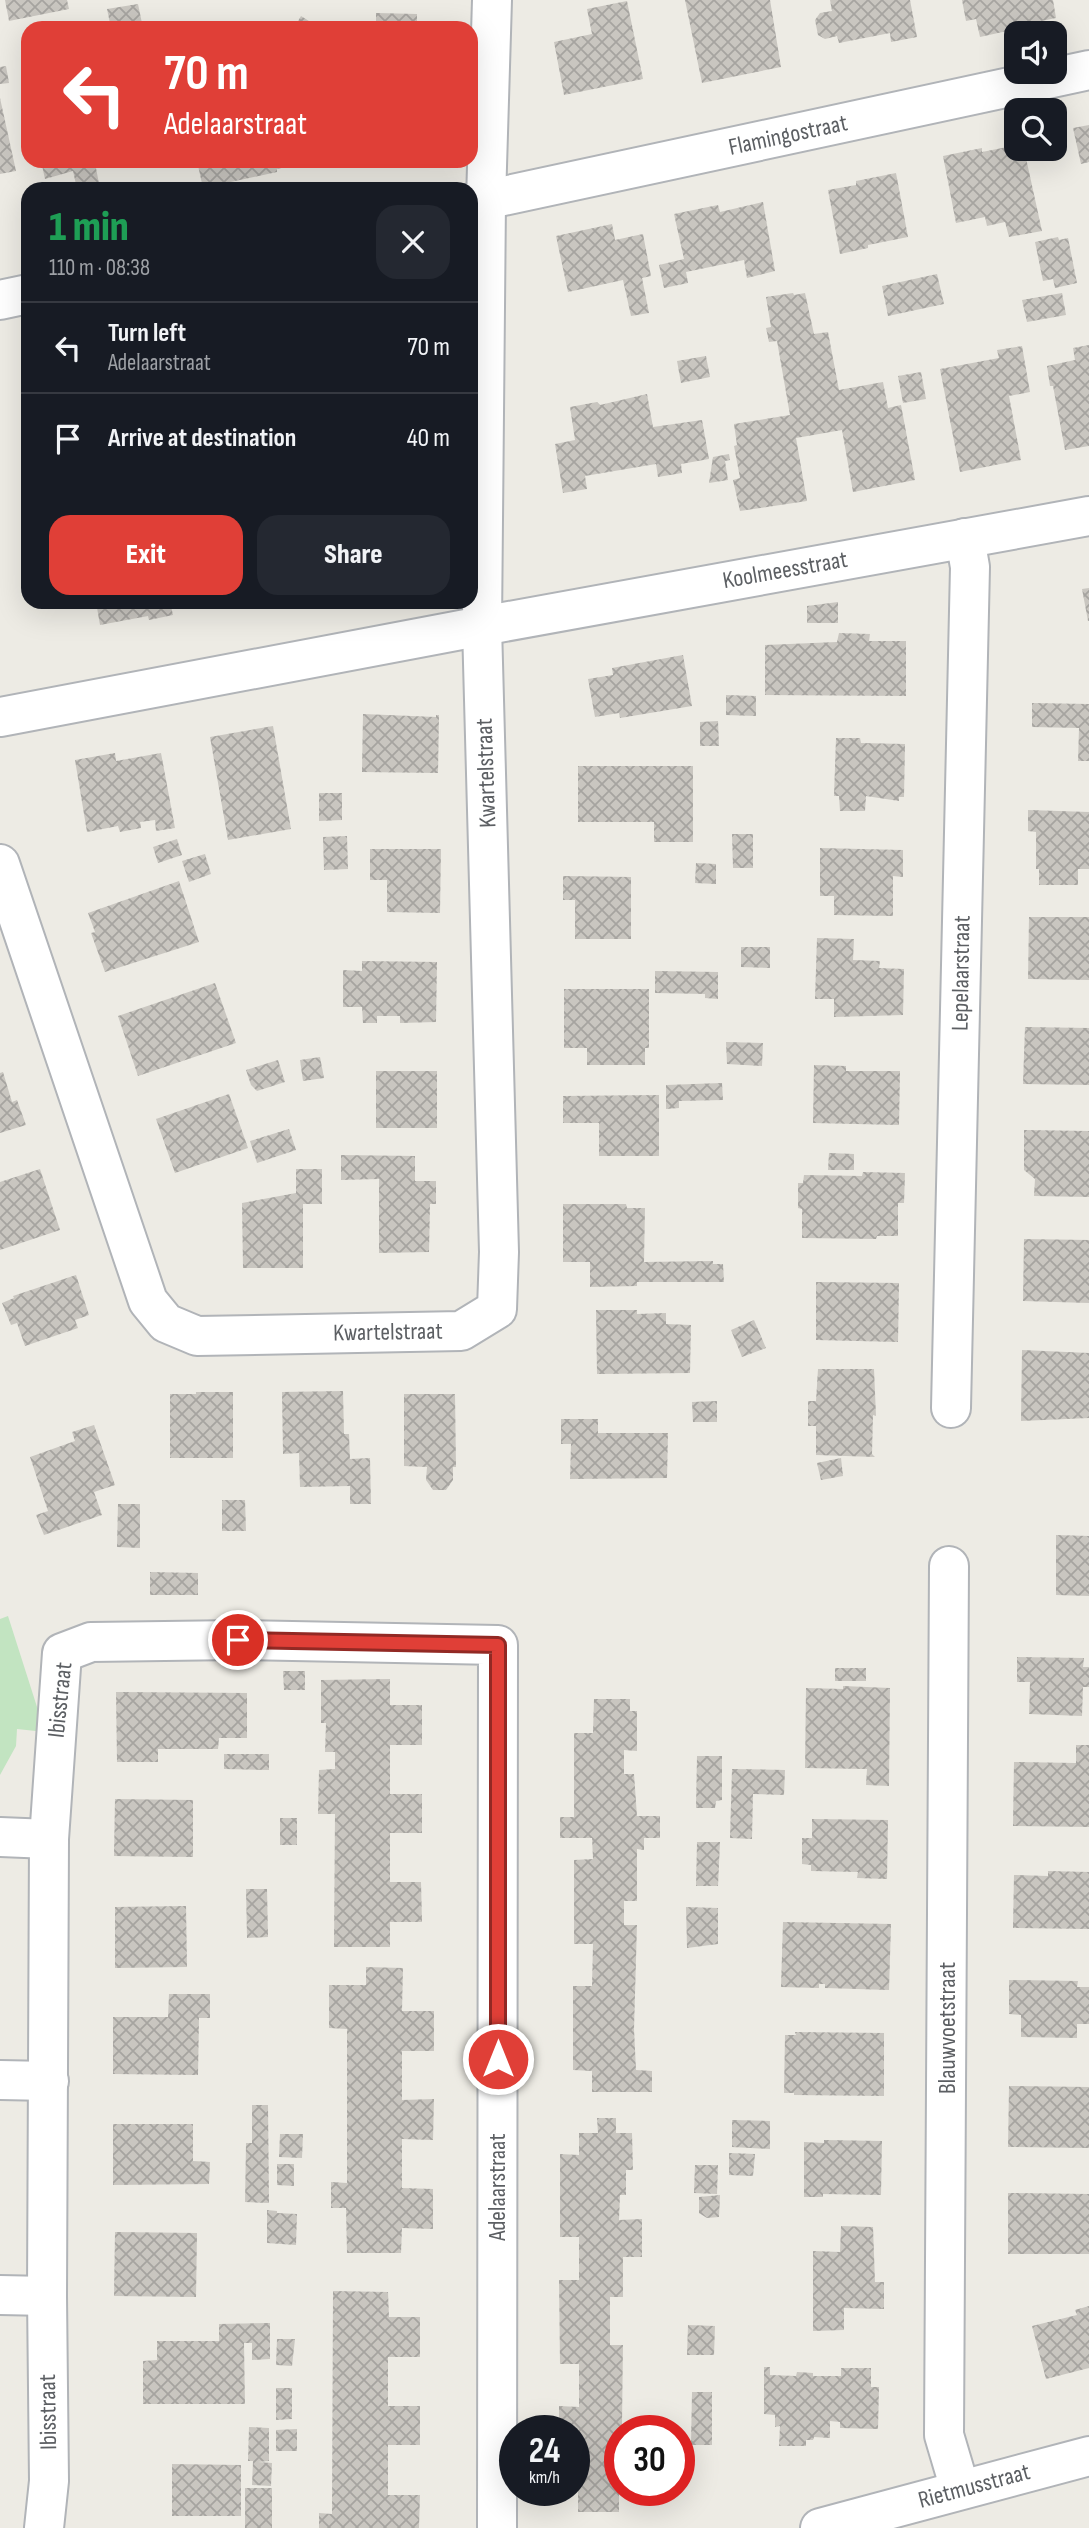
<!DOCTYPE html>
<meta charset="utf-8">
<style>
:root{--surface:#171b24;--page:#242831;--text:#f1f3f6;--muted:#9ea1a6;--line:#363941;--accent:#e03f37}
body{margin:0;font-family:"Sofia Sans Condensed",sans-serif;background:var(--page);color:var(--text);height:100vh;display:flex;flex-direction:column;font-size:26px;white-space:nowrap}
*{box-sizing:border-box;margin:0}
p{font-size:23px;color:var(--muted)}
.icon{flex:none;width:38px;height:38px;fill:none;stroke:currentColor;stroke-width:2;stroke-linecap:round;stroke-linejoin:round}
.map{position:relative;flex:1;overflow:hidden}
.drawer{position:absolute;left:21px;top:182px;width:457px;height:427px;display:flex;flex-direction:column;background:var(--surface);border-radius:21px;box-shadow:0 7px 28px #0002}
.drawer>*{flex:none}
.top-card{position:absolute;left:21px;top:21px;width:457px;height:147px;border-radius:21px;box-shadow:0 7px 28px #0002;background:#e03f37;color:#fff;overflow:hidden}
.controls{position:absolute;left:1004px;top:21px;display:grid;gap:14px}
.controls a{display:grid;place-items:center;width:63px;height:63px;border-radius:14px;background:var(--surface);box-shadow:0 7px 28px #0002;font-size:35px}
.speed{position:absolute;left:499px;top:2415px;display:flex;gap:14px;font-size:35px;font-weight:700;text-align:center}
.speed>*{display:grid;place-content:center;width:91px;height:91px;border-radius:50%;background:var(--surface);box-shadow:0 7px 28px #0002;line-height:1}
.speed small{font-size:18px;font-weight:400}
.speed .limit{border:10px solid #d22;background:#fff;color:#111}
.pin{position:absolute;display:grid;place-items:center;width:60px;height:60px;color:#fff;margin:-30px;border:4px solid #fff;border-radius:50%;box-shadow:0 2px 7px #0007}
.me{position:absolute;width:77px;margin:-38px;rotate:0deg;stroke-linejoin:round;filter:drop-shadow(0 0 5px #0008)}
.turn{display:flex;align-items:center;gap:24px;height:147px;padding:0 28px;font-size:32px}
.turn .icon{width:91px;height:91px;stroke-width:2.5}
.turn b{display:block;font-size:49px;line-height:60px}
.round{display:grid;place-items:center;flex:none;width:74px;height:74px;border-radius:21px;background:var(--page)}
.summary{display:flex;align-items:center;justify-content:space-between;height:119px;padding:0 28px}
h1{font-size:42px;font-weight:800;line-height:52px;color:#1e9e55}
.cta{display:flex;gap:14px;margin-top:auto;padding:14px 28px}
.cta a{flex:1;height:80px;border-radius:21px;background:var(--accent);color:#fff;font-size:28px;font-weight:800;line-height:80px;text-align:center}
.cta a+a{background:var(--page);color:var(--text)}
ul{padding:0;list-style:none}
li{display:flex;align-items:center;gap:21px;height:91px;padding:0 28px;border-top:2px solid var(--line)}
li div{flex:1}
li b{display:block;font-size:26px}
li em{font-style:normal}
.map>svg:first-child{display:block}
.green{fill:#c2e4c1}
.building{fill:url(#building-cross-hatch)}
.lines{fill:none;stroke-linecap:round;stroke-linejoin:round}
.street-casing{stroke:#b1b4b8;stroke-width:42}
.street{stroke:#fff;stroke-width:38}
.route-casing{stroke:#922924;stroke-width:18}
.route{stroke:#e03f37;stroke-width:12}
.labels{text-anchor:middle;dominant-baseline:central;stroke-width:7;stroke-linejoin:round;paint-order:stroke}
.street-label{font-size:24px;fill:#5c5f63;stroke:#fff}
</style>
<div class="map">
<svg width="1089" height="2528" viewBox="0 0 1089 2528">
<defs>
<pattern id="building-cross-hatch" width="8" height="8" patternUnits="userSpaceOnUse" patternTransform="scale(1.75)"><rect width="8" height="8" fill="#c9c6c0"/><path d="M0 0l8 8M0 8l8-8" fill="none" stroke="#a6a4a0"/></pattern>
</defs>
<rect width="100%" height="100%" fill="#edebe4"/>
<polygon class="green" points="8,1616 45,1732 17,1729 16,1746 0,1775 0,1619"/>
<g class="building">
<polygon points="5,0 67,0 69,9 9,21"/>
<polygon points="685,0 770,0 781,67 702,83"/>
<polygon points="830,0 910,0 917,37 891,42 890,33 839,43 837,36 825,39 818,35 815,20 820,13 832,11"/>
<polygon points="962,0 1053,0 1056,18 1007,28 1007,31 980,37 976,19 966,21"/>
<polygon points="627,1 643,79 564,95 554,42 592,34 587,9"/>
<polygon points="138,4 143,28 111,28 107,9"/>
<polygon points="376,13 417,14 417,28 376,28"/>
<polygon points="301,16 320,28 294,28"/>
<polygon points="6,66 9,83 0,84 0,67"/>
<polygon points="0,98 16,171 0,174"/>
<polygon points="1089,125 1089,162 1081,164 1073,128"/>
<polygon points="1017,145 1017,149 1024,149 1042,231 1009,237 1005,222 987,226 985,217 956,223 943,156 982,148 982,152"/>
<polygon points="41,161 126,161 126,162 96,168 100,189 77,189 73,171 45,179"/>
<polygon points="197,161 299,161 299,164 277,169 277,172 203,188"/>
<polygon points="896,173 908,237 868,245 868,248 840,254 828,190 856,185 856,181"/>
<polygon points="763,202 775,271 747,278 744,260 686,272 688,283 664,288 659,265 684,259 674,214 718,205 720,212"/>
<polygon points="612,224 615,240 643,234 651,276 642,278 649,313 631,316 623,280 568,292 556,236"/>
<polygon points="1058,237 1059,240 1068,238 1077,283 1055,288 1053,279 1043,281 1035,242"/>
<polygon points="937,274 944,304 888,316 882,286"/>
<polygon points="793,293 794,295 805,293 814,334 828,332 839,390 883,382 888,408 901,405 915,480 853,492 842,430 796,438 807,501 740,511 733,480 740,478 734,446 737,445 734,424 790,415 777,341 769,342 766,328 771,327 766,297"/>
<polygon points="1062,293 1066,315 1027,322 1022,300"/>
<polygon points="1089,345 1089,446 1065,450 1053,386 1050,386 1047,366 1075,360 1073,348"/>
<polygon points="1022,346 1030,392 1009,396 1021,460 960,472 940,369 999,358 997,350"/>
<polygon points="706,356 710,377 681,383 677,361"/>
<polygon points="921,372 926,399 903,403 898,376"/>
<polygon points="647,394 653,427 702,420 709,459 681,464 682,473 658,477 656,464 585,476 587,489 563,493 555,444 575,440 570,407 597,402 600,405"/>
<polygon points="729,454 730,460 725,461 728,480 709,483 713,457"/>
<polygon points="1089,588 1089,621 1088,621 1082,589"/>
<polygon points="96,602 170,602 173,615 149,620 148,616 100,625"/>
<polygon points="838,602 838,623 807,623 807,606"/>
<polygon points="839,633 870,634 869,641 906,641 906,696 765,695 765,645 837,642"/>
<polygon points="683,655 692,706 620,718 619,713 595,717 588,679 613,675 612,668"/>
<polygon points="726,695 756,696 756,716 726,715"/>
<polygon points="1032,703 1089,704 1089,761 1078,761 1079,728 1032,727"/>
<polygon points="363,714 436,717 436,715 439,715 438,773 362,772"/>
<polygon points="718,721 719,746 700,746 700,722"/>
<polygon points="273,726 291,829 228,840 210,737"/>
<polygon points="836,738 860,738 861,743 905,744 904,797 899,797 899,801 866,796 865,811 840,811 839,796 834,796"/>
<polygon points="115,753 116,761 161,753 175,828 156,831 155,820 140,822 141,828 120,832 118,826 87,832 75,760"/>
<polygon points="578,766 693,766 693,842 654,842 654,822 578,822"/>
<polygon points="319,793 342,793 342,820 319,821"/>
<polygon points="1028,810 1089,812 1089,869 1078,869 1078,885 1039,885 1039,869 1036,869 1036,832 1028,831"/>
<polygon points="732,834 753,834 753,868 733,868"/>
<polygon points="347,836 348,869 324,870 323,837"/>
<polygon points="177,839 182,855 158,863 153,847"/>
<polygon points="820,848 903,850 903,877 893,876 893,916 834,915 834,896 820,896"/>
<polygon points="370,849 441,849 440,913 387,912 387,880 370,880"/>
<polygon points="205,854 211,874 189,882 182,861"/>
<polygon points="696,863 716,864 716,884 695,883"/>
<polygon points="563,876 631,877 631,939 575,939 575,900 563,900"/>
<polygon points="179,881 199,942 105,972 91,933 95,932 88,913"/>
<polygon points="1029,917 1089,917 1089,980 1028,979"/>
<polygon points="817,938 854,939 853,960 880,961 879,968 904,969 903,1015 834,1017 834,999 815,999"/>
<polygon points="741,947 770,947 770,968 741,967"/>
<polygon points="362,961 437,962 436,1022 400,1023 400,1016 377,1016 377,1023 363,1023 362,1007 343,1007 343,970 362,971"/>
<polygon points="655,971 718,972 718,999 705,998 705,994 655,993"/>
<polygon points="215,983 236,1043 138,1076 118,1016"/>
<polygon points="564,989 649,989 649,1048 645,1048 645,1065 587,1065 587,1048 564,1048"/>
<polygon points="1025,1027 1089,1028 1089,1085 1023,1084"/>
<polygon points="726,1042 763,1043 762,1066 727,1064"/>
<polygon points="320,1057 324,1078 303,1081 300,1060"/>
<polygon points="278,1060 285,1082 257,1091 251,1085 246,1070"/>
<polygon points="814,1065 846,1066 846,1071 900,1071 899,1125 813,1123"/>
<rect x="376" y="1071" width="61" height="57"/>
<polygon points="3,1072 12,1102 17,1100 26,1125 0,1133 0,1073"/>
<polygon points="722,1083 723,1100 679,1101 679,1108 666,1109 666,1085"/>
<polygon points="229,1094 248,1148 175,1173 156,1119"/>
<polygon points="659,1095 659,1156 599,1156 599,1123 563,1123 563,1096"/>
<polygon points="289,1129 296,1150 257,1163 250,1141"/>
<polygon points="1024,1130 1089,1131 1089,1197 1034,1196 1035,1179 1024,1170"/>
<polygon points="829,1153 854,1154 854,1170 828,1170"/>
<polygon points="341,1155 415,1156 415,1181 436,1181 436,1204 430,1204 429,1252 379,1253 379,1179 341,1180"/>
<polygon points="40,1169 60,1230 0,1250 0,1182"/>
<polygon points="296,1169 322,1169 322,1204 303,1204 303,1268 243,1268 242,1203 296,1193"/>
<polygon points="863,1172 905,1173 904,1203 898,1203 898,1236 877,1236 876,1239 802,1238 802,1209 798,1208 798,1183 803,1183 804,1175 862,1176"/>
<polygon points="563,1204 626,1204 627,1208 645,1208 644,1262 713,1261 713,1264 723,1264 724,1282 637,1282 637,1286 590,1287 590,1262 563,1262"/>
<polygon points="1024,1239 1089,1240 1089,1303 1023,1301"/>
<polygon points="76,1275 89,1315 75,1320 78,1328 25,1346 17,1323 11,1325 2,1303 14,1298 13,1296"/>
<polygon points="816,1282 899,1283 898,1342 816,1340"/>
<polygon points="596,1310 637,1310 637,1314 666,1313 666,1324 691,1325 690,1373 597,1374"/>
<polygon points="754,1320 766,1348 742,1357 731,1330"/>
<polygon points="1022,1350 1089,1353 1089,1418 1021,1421"/>
<polygon points="818,1369 874,1369 876,1416 873,1415 872,1454 875,1457 816,1455 816,1426 808,1426 808,1401 816,1401"/>
<polygon points="343,1391 344,1434 349,1434 350,1459 370,1458 371,1504 350,1504 350,1486 300,1487 299,1453 283,1454 282,1392"/>
<polygon points="196,1392 233,1392 233,1458 170,1458 170,1394 196,1394"/>
<polygon points="404,1394 455,1394 456,1467 453,1467 453,1480 446,1490 433,1490 426,1480 427,1467 404,1466"/>
<polygon points="717,1401 717,1422 693,1422 692,1402"/>
<polygon points="561,1419 598,1419 598,1433 668,1433 667,1478 570,1479 571,1444 561,1444"/>
<polygon points="94,1425 115,1485 94,1492 102,1515 44,1535 36,1515 48,1511 30,1457 75,1441 72,1432"/>
<polygon points="841,1458 843,1476 821,1480 817,1463"/>
<polygon points="222,1500 245,1500 246,1531 222,1531"/>
<polygon points="118,1504 140,1504 140,1548 117,1547"/>
<polygon points="1056,1535 1089,1536 1089,1596 1056,1595"/>
<polygon points="150,1572 198,1573 198,1595 150,1595"/>
<polygon points="1017,1657 1084,1658 1083,1667 1089,1667 1089,1687 1083,1687 1082,1716 1029,1714 1030,1682 1017,1682"/>
<rect x="835" y="1668" width="31" height="13"/>
<polygon points="283,1671 305,1671 305,1690 284,1690"/>
<polygon points="390,1679 390,1705 422,1705 422,1745 390,1745 390,1794 422,1794 422,1833 390,1833 390,1882 421,1882 422,1922 390,1922 390,1947 334,1947 335,1814 318,1814 319,1770 335,1769 335,1752 325,1752 326,1723 321,1723 321,1680"/>
<polygon points="843,1686 890,1688 889,1786 866,1785 867,1769 805,1768 806,1688 843,1689"/>
<polygon points="116,1692 247,1693 247,1738 219,1738 218,1749 158,1749 158,1762 117,1762"/>
<polygon points="594,1699 630,1699 630,1711 637,1711 637,1751 624,1750 624,1774 634,1774 637,1816 660,1816 660,1838 644,1838 644,1850 637,1849 637,1901 624,1901 624,1925 637,1925 634,2029 636,2070 652,2071 652,2092 592,2092 592,2071 573,2070 573,1986 592,1986 593,1944 574,1944 574,1860 593,1859 592,1838 560,1838 560,1817 574,1817 574,1733 593,1733"/>
<polygon points="1076,1745 1089,1745 1089,1827 1013,1826 1014,1762 1076,1763"/>
<polygon points="224,1754 269,1754 269,1770 224,1769"/>
<polygon points="697,1756 722,1756 722,1800 716,1801 715,1808 696,1808"/>
<polygon points="732,1769 785,1770 784,1795 753,1794 752,1839 730,1838"/>
<polygon points="115,1799 193,1800 193,1857 114,1856"/>
<rect x="280" y="1818" width="17" height="27"/>
<polygon points="812,1819 888,1820 887,1879 857,1878 858,1872 811,1871 811,1865 802,1864 802,1838 812,1838"/>
<polygon points="697,1842 720,1842 718,1886 696,1886"/>
<polygon points="1048,1871 1089,1872 1089,1929 1013,1928 1014,1875 1048,1876"/>
<polygon points="246,1889 267,1889 268,1937 247,1938"/>
<polygon points="186,1906 187,1967 115,1968 115,1907"/>
<polygon points="686,1907 718,1908 718,1944 687,1948"/>
<polygon points="783,1922 891,1924 889,1990 825,1988 825,1984 819,1984 819,1988 781,1987"/>
<polygon points="366,1967 403,1968 402,2011 434,2011 434,2051 402,2051 402,2100 434,2099 433,2140 402,2139 402,2188 433,2189 433,2229 402,2228 401,2253 347,2253 346,2208 331,2208 331,2182 347,2183 347,2029 329,2028 329,1985 366,1985"/>
<polygon points="1009,1980 1078,1981 1077,1987 1089,1987 1089,2024 1077,2024 1077,2038 1021,2037 1021,2015 1009,2014"/>
<polygon points="169,1994 210,1994 210,2018 199,2018 198,2075 113,2074 113,2017 168,2017"/>
<polygon points="795,2032 884,2033 884,2096 794,2095 794,2093 784,2093 785,2035 796,2035"/>
<polygon points="1009,2086 1089,2087 1089,2148 1008,2147"/>
<polygon points="252,2105 268,2105 269,2203 245,2202 246,2143 252,2143"/>
<polygon points="597,2118 616,2118 616,2133 632,2133 633,2170 626,2170 626,2195 620,2195 619,2220 642,2219 642,2257 623,2257 623,2297 610,2297 610,2345 623,2345 622,2424 628,2424 628,2431 620,2431 620,2448 610,2448 610,2472 619,2472 619,2512 578,2512 578,2490 574,2491 574,2431 559,2431 559,2406 579,2407 579,2364 560,2364 559,2280 579,2280 579,2237 560,2237 560,2154 579,2155 579,2133 598,2133"/>
<polygon points="732,2120 770,2121 770,2149 732,2147"/>
<polygon points="113,2124 193,2124 193,2161 210,2162 209,2184 113,2185"/>
<polygon points="280,2134 303,2134 302,2158 279,2157"/>
<polygon points="824,2140 882,2141 881,2195 823,2194 823,2197 804,2197 804,2142 824,2143"/>
<polygon points="729,2153 755,2154 753,2176 729,2175"/>
<polygon points="277,2164 294,2164 294,2186 277,2185"/>
<polygon points="695,2165 718,2165 717,2194 694,2193"/>
<polygon points="1008,2193 1089,2194 1089,2254 1008,2254"/>
<polygon points="720,2195 719,2217 707,2218 699,2213 699,2197"/>
<polygon points="267,2210 277,2211 277,2213 297,2214 296,2245 267,2243"/>
<polygon points="841,2226 873,2227 875,2282 884,2282 884,2309 844,2308 844,2330 813,2331 813,2251 840,2252"/>
<polygon points="115,2232 197,2233 196,2297 114,2296"/>
<polygon points="333,2291 388,2292 389,2317 420,2317 420,2357 388,2357 388,2406 420,2406 420,2445 388,2445 388,2495 420,2495 419,2528 319,2528 319,2513 332,2514"/>
<polygon points="1089,2306 1089,2368 1046,2379 1032,2326 1077,2315 1075,2310"/>
<polygon points="270,2323 270,2359 252,2360 252,2343 244,2343 245,2404 143,2404 143,2361 157,2360 157,2341 219,2341 219,2324"/>
<polygon points="688,2325 715,2326 714,2355 687,2355"/>
<polygon points="277,2339 295,2339 292,2366 276,2365"/>
<polygon points="764,2367 770,2367 770,2375 796,2376 797,2372 813,2373 813,2376 841,2376 841,2368 871,2368 871,2387 879,2387 878,2429 840,2428 840,2422 830,2421 830,2438 814,2437 813,2440 806,2440 806,2446 779,2446 780,2426 775,2427 775,2415 764,2414"/>
<polygon points="276,2388 292,2388 292,2419 276,2420"/>
<polygon points="692,2392 712,2392 712,2445 691,2445"/>
<polygon points="249,2427 269,2428 269,2461 258,2462 272,2463 271,2486 252,2485 253,2461 248,2461"/>
<polygon points="297,2429 297,2451 276,2451 276,2430"/>
<polygon points="172,2464 241,2465 241,2516 172,2516"/>
<rect x="245" y="2488" width="27" height="40"/>
</g>
<g class="lines">
<g class="street-casing">
<g id="street">
<polyline points="471,203 1089,70"/>
<polyline points="0,300 28,294"/>
<polyline points="0,717 482,626 1089,516"/>
<polyline points="0,864 148,1301 166,1323 197,1336 461,1331 497,1309 499,1252 482,626 486,200 492,0"/>
<polyline points="951,1408 970,567 965,538"/>
<polyline points="949,1566 944,2435 960,2489"/>
<polyline points="0,1837 49,1839"/>
<polyline points="0,2080 49,2081"/>
<polyline points="0,2295 47,2296"/>
<polyline points="44,2528 49,2481 47,2296 49,1839 62,1653 91,1642 238,1640 498,1645 497,2528"/>
<polyline points="820,2528 1089,2456"/>
</g>
</g>
<use href="#street" class="street"/>
</g>
<g class="lines">
<g class="route-casing">
<polyline id="route" points="238,1640 498,1645 498,2059"/>
</g>
<use href="#route" class="route"/>
</g>
<g class="labels">
<g class="street-label">
<text transform="translate(788 135) rotate(-12)">Flamingostraat</text>
<text transform="translate(785 570) rotate(-10)">Koolmeesstraat</text>
<text transform="translate(486 773) rotate(-92)">Kwartelstraat</text>
<text transform="translate(961 973) rotate(-89)">Lepelaarstraat</text>
<text transform="translate(388 1332) rotate(-1)">Kwartelstraat</text>
<text transform="translate(60 1700) rotate(-84)">Ibisstraat</text>
<text transform="translate(947 2028) rotate(-90)">Blauwvoetstraat</text>
<text transform="translate(497 2187) rotate(-90)">Adelaarstraat</text>
<text transform="translate(48 2412) rotate(-91)">Ibisstraat</text>
<text transform="translate(974 2486) rotate(-15)">Rietmusstraat</text>
</g>
</g>
</svg>
<div class="controls">
<a><svg class="icon" aria-label="sound" viewBox="0 0 24 24"><path d="M4 9h4l5-4v14l-5-4H4zM17 9q2 3 0 6"/></svg></a>
<a><svg class="icon" aria-label="search" viewBox="0 0 24 24"><circle cx="10" cy="10" r="6"/><path d="M15 15l6 6"/></svg></a>
</div>
<div class="speed"><div>24<small>km/h</small></div><div class="limit">30</div></div>
<div class="pin" style="left:238px;top:1640px;background:#d93025"><svg class="icon" aria-label="arrive" viewBox="0 0 24 24"><path d="M6 21V4h12l-3 4 3 4H6"/></svg></div>
<svg class="me" style="left:498px;top:2059px" viewBox="-20 -20 40 40"><circle r="17" fill="#e03f37" stroke="#fff" stroke-width="3"/><path d="M0-11L8 9 0 5-8 9z" fill="#fff"/></svg>
<div class="top-card">
<div class="turn"><svg class="icon" aria-label="left" viewBox="0 0 24 24"><path d="M17 20v-9H6M10 6l-5 5 5 5"/></svg><div><b>70 m</b>Adelaarstraat</div></div>
</div>
<section class="drawer">
<div class="summary"><div><h1>1 min</h1><p>110 m · 08:38</p></div><a class="round"><svg class="icon" aria-label="close" viewBox="0 0 24 24"><path d="M6 6l12 12M18 6L6 18"/></svg></a></div>
<ul>
<li><svg class="icon" aria-label="left" viewBox="0 0 24 24"><path d="M17 20v-9H6M10 6l-5 5 5 5"/></svg><div><b>Turn left</b><p>Adelaarstraat</p></div><em>70 m</em></li>
<li><svg class="icon" aria-label="arrive" viewBox="0 0 24 24"><path d="M6 21V4h12l-3 4 3 4H6"/></svg><div><b>Arrive at destination</b></div><em>40 m</em></li>
</ul>
<div class="cta"><a>Exit</a><a>Share</a></div>
</section>
</div>
